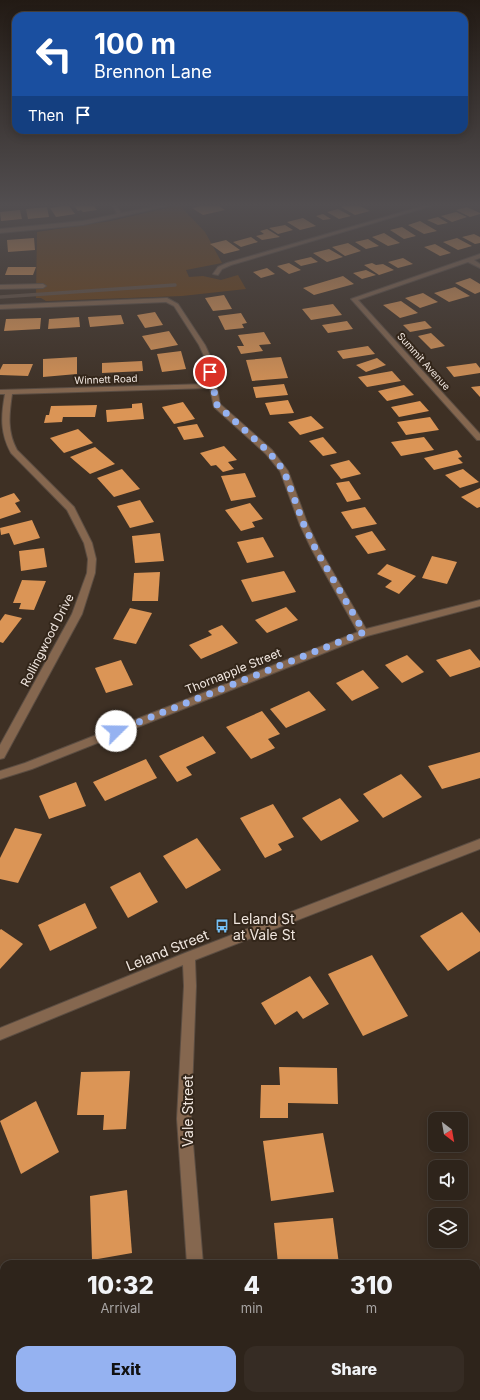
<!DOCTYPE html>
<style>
:root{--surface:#2e241b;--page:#362c24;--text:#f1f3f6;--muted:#a7a4a3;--line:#49413a;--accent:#95b2f1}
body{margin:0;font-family:Inter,sans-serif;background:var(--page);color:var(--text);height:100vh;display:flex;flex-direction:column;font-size:15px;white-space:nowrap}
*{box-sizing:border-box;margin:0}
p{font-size:13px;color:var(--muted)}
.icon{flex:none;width:22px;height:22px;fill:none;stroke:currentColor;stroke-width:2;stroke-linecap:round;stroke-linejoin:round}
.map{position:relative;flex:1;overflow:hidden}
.side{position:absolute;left:0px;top:1260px;width:480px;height:140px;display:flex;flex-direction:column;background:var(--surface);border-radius:12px 12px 0 0;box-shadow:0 2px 10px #0003,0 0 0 1px var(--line)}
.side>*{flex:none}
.banner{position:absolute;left:12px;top:12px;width:456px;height:122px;border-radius:12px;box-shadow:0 2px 10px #0003,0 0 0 1px var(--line);background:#1a4fa0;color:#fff;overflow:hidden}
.needle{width:26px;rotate:149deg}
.controls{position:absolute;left:428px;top:1112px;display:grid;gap:8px}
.controls a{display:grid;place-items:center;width:40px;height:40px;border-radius:8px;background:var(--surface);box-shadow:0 2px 10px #0003,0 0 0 1px var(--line);font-size:20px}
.pin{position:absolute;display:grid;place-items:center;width:34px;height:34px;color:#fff;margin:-17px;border:2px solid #fff;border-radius:50%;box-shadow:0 1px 4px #0007}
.me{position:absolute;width:44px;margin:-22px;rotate:68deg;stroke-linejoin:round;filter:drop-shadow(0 0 3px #0008)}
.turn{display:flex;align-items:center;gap:14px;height:84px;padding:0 16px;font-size:18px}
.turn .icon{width:52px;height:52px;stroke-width:2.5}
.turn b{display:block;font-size:28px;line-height:34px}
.then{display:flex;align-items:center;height:38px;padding:0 16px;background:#0003;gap:8px;font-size:15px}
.eta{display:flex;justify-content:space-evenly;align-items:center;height:68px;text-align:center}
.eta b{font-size:24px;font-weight:800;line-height:28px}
.primary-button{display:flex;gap:8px;margin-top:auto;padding:8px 16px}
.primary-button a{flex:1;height:46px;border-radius:12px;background:var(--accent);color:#111;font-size:16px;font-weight:800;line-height:46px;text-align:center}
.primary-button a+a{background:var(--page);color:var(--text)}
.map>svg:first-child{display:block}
.green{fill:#6d4012}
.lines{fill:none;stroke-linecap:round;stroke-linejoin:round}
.stream{stroke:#635143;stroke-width:3.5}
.building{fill:#db9556}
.minor-casing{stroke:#5b4d42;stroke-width:2}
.minor{fill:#85674f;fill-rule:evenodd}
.route{stroke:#95b2f1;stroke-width:7;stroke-dasharray:0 12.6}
.labels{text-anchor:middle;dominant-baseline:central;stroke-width:4;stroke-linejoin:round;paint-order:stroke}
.far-street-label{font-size:10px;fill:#f1e7e0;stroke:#33261a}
.street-label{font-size:12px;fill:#f1e7e0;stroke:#33261a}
.near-poi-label{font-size:14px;fill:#f1e7e0;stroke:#33261a;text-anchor:start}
.near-street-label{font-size:14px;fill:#f1e7e0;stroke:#33261a}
</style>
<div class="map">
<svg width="480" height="1400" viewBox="0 0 480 1400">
<rect width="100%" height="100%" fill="#3e3024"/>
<polygon class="green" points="176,206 180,206 205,232 222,263 186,270 189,277 203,276 221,280 238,275 246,289 182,296 46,301 41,298 36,298 37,232 111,221"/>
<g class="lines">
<polyline class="stream" points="0,297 175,285"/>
</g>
<g class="building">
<polygon points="63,206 69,206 75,214 56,217 50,208"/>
<polygon points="74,206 94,206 97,210 83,212 81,210 78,211"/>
<polygon points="201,206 219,206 225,210 203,215 192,208"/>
<polygon points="344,206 360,206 370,211 355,215 341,207"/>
<polygon points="47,207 49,217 28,219 26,209"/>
<polygon points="467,207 480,213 480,214 470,217 456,210"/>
<polygon points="338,209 351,216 339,219 327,212"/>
<polygon points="20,210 22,219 1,221 0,212"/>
<polygon points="456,212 467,217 452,222 441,216"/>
<polygon points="323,214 331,219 323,220 316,216"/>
<polygon points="438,217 448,223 438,225 427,220"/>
<polygon points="303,218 316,226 300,230 287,222"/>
<polygon points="420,221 437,231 424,234 408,225"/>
<polygon points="285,225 293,230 278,234 269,228"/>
<polygon points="402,227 416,236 404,239 390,230"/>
<polygon points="267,229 280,237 262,240 256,236 264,234 260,231"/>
<polygon points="384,233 400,243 388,246 372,237"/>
<polygon points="474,234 480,237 480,243 475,244 462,237"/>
<polygon points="251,237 258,242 241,247 233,242"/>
<polygon points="34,238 35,250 8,252 7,240"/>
<polygon points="457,238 472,246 458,250 443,242"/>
<polygon points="368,239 379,246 366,249 355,242"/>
<polygon points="226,240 240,250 224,254 210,244"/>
<polygon points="348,243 361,251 345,256 332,247"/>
<polygon points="435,244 451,253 440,256 424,247"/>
<polygon points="329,249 343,257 327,262 313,253"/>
<polygon points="311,257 318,262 301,266 294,261"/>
<polygon points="403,258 413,264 398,268 388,262"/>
<polygon points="289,263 301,270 289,274 277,266"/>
<polygon points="372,263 376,265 383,264 394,270 379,275 364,265"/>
<polygon points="8,267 36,267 33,275 5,275"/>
<polygon points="267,268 275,274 261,278 253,272"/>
<polygon points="366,270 376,275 362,279 353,273"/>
<polygon points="343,276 354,284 314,295 303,288"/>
<polygon points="470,278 480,284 480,292 475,294 455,283"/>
<polygon points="455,287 470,296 449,302 434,293"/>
<polygon points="423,293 438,302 420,308 405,298"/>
<polygon points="224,295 232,309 213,311 205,298"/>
<polygon points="401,301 418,313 400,318 383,305"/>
<polygon points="333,304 342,315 311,320 302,309"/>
<polygon points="155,312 163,325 145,328 137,315"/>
<polygon points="241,313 247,323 242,324 244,328 225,330 218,316"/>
<polygon points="121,315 124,324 90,327 88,317"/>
<polygon points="79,317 80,327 48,329 49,319"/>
<polygon points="41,318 40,329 4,331 6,319"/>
<polygon points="347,321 353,329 328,333 322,325"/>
<polygon points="425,321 432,328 410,332 403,325"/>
<polygon points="169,331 178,345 151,350 142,336"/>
<polygon points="264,332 271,344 259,345 263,351 241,354 237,346 244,346 238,335"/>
<polygon points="431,333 445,346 431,349 418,336"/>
<polygon points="368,346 375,354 343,359 337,351"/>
<polygon points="181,351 186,369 162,372 157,354"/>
<polygon points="77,357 77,374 43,377 43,359"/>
<polygon points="281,357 288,378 252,381 246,360"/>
<polygon points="377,358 386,365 366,372 356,365"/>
<polygon points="142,361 143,371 102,373 102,363"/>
<polygon points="476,363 480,368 480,373 454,377 446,367"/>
<polygon points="3,364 33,364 28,376 0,375 0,370"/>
<polygon points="392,371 401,381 367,387 358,377"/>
<polygon points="284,384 288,395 256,398 253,387"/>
<polygon points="404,385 414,395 387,401 378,391"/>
<polygon points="480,386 480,397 471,387"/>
<polygon points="288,400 294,413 270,415 265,403"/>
<polygon points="420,401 429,411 399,417 391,407"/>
<polygon points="183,402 195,419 174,424 162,407"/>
<polygon points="142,403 144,419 107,422 106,410 132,408 132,404"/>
<polygon points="97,405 95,417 63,417 62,422 44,423 46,415 49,415 51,406"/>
<polygon points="311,416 324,428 300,435 288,422"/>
<polygon points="430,417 439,430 406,435 397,422"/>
<polygon points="197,424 204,437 184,440 177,427"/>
<polygon points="78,429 93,443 64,453 50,438"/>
<polygon points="323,437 337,453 323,456 309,441"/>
<polygon points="424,437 434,450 401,456 391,442"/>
<polygon points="224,446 237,460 228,462 234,469 223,472 216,465 211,466 200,453"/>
<polygon points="95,447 115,464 90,474 70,457"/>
<polygon points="457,450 462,457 458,458 463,463 434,470 424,458"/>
<polygon points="349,460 361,474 341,479 330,465"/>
<polygon points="122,469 140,489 114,497 97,478"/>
<polygon points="463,469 479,482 460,488 445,475"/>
<polygon points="245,473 256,497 231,501 221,476"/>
<polygon points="349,481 361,499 347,502 336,483"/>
<polygon points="480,488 480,507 477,508 461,497"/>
<polygon points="14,493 20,501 15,503 21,512 0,519 0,498"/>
<polygon points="140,500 154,522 130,528 117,506"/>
<polygon points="250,503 263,519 252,522 255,527 241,531 225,510"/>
<polygon points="365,507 377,524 352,529 341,512"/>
<polygon points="32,520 40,538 14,545 9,533 1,535 0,528"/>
<polygon points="372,531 386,550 368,554 355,536"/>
<polygon points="160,533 164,561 135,563 132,536"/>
<polygon points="263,537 274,557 247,563 237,542"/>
<polygon points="44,548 47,567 21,571 19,551"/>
<polygon points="432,556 457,562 447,584 422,578"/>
<polygon points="387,564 416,576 399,594 385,587 392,581 377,574"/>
<polygon points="284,571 296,592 252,602 241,580"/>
<polygon points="160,572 158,601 132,601 134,573"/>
<polygon points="22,580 46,581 34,610 19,609 21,603 13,603"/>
<polygon points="286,607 298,620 267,633 255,620"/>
<polygon points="130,608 152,613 136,644 113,639"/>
<polygon points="5,614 22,618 3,643 0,642 0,621"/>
<polygon points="222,625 238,643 201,659 189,645 212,635 208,631"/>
<polygon points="470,649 480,661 480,667 450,677 436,660"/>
<polygon points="407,655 424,672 402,683 385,665"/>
<polygon points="121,660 133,685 106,693 95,668"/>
<polygon points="363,670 379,688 352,701 336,683"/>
<polygon points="309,691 326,710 286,728 270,709"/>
<polygon points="262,711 280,734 268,739 275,748 251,759 226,727"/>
<polygon points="203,736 216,753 186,767 192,775 177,782 159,756"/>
<polygon points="480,752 480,778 442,789 428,766"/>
<polygon points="146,759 157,778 105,801 93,782"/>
<polygon points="401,774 422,797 383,818 363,794"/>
<polygon points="76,782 86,806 49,819 39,796"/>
<polygon points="340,798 359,821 321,841 302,818"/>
<polygon points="273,804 294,837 278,844 282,850 265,858 240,818"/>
<polygon points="15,828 42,834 18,883 0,879 0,858"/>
<polygon points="197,838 221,870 186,889 163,856"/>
<polygon points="140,872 158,902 128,918 110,887"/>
<polygon points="85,903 97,928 50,951 38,925"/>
<polygon points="462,912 480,933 480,951 448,971 420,936"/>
<polygon points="1,929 23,944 0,969 0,930"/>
<polygon points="372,955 408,1016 363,1036 328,974"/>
<polygon points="310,976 329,1004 303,1019 297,1011 275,1025 261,1003"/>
<polygon points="279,1067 337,1068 338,1104 288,1103 288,1118 260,1118 261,1085 280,1085"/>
<polygon points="130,1071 126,1129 103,1130 104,1115 77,1115 81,1072"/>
<polygon points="36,1101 59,1152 21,1174 0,1121"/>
<polygon points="323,1133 334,1192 271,1201 263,1141"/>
<polygon points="127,1190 132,1253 92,1260 90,1196"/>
<polygon points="333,1218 339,1264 278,1264 274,1223"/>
<polygon points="476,1364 480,1364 480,1400 460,1400 459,1396 476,1396"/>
<polygon points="313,1396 327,1396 320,1400 314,1400"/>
</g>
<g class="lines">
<g class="minor-casing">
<g id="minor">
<polygon points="113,206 117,206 121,213 157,206 167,206 83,225 0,233 0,229 83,221 117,214"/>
<polygon points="423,206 431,206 231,265 222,269 218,275 213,274 218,267 227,263"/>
<polygon points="480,254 480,258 474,260 480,264 480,268 468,262 358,300 480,434 480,440 477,440 351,299"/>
<polygon points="0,285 43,284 46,286 43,288 0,289"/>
<path d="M167 298 178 304 205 345 211 358 220 404 272 450 288 471 308 525 320 550 366 629 480 600V606L367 636 32 769 0 779V771L25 763 358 632 312 550 300 525 280 471 266 454 214 407 210 388 12 394C9 415 7 431 17 450L74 507 92 543 96 559 95 573 82 614 4 758 0 759V745L72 614 87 573 88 559 84 543 67 510 11 453C0 433 1 416 5 394H0V390L209 384 205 358 199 345 174 306 166 302 0 309V305Z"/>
<polygon points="480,839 480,849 195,960 196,986 191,1119 203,1264 187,1264 177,1119 184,986 183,965 0,1040 0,1028 185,953"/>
<rect x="190" y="1396" width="16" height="4"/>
</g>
</g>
<use href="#minor" class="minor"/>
</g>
<linearGradient id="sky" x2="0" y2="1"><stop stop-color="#221a14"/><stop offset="0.51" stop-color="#524e50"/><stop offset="1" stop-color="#524e50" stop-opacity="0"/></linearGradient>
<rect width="480" height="402" fill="url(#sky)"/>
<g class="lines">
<polyline class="route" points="116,731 364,632 316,550 304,525 284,471 269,452 217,405 210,372"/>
</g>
<defs>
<g id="bus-bare" transform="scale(1.08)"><path d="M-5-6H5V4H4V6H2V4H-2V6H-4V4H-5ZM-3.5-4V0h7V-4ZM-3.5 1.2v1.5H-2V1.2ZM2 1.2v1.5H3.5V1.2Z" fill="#75c0f6" stroke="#33261a" stroke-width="2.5" paint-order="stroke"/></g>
</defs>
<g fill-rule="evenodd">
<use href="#bus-bare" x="222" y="926"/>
</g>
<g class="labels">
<g class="far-street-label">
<text transform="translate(424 361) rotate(48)">Summit Avenue</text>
<text transform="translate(106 379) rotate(-2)">Winnett Road</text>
</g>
<g class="street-label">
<text transform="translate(47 640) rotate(-63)">Rollingwood Drive</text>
<text transform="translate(233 671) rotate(-22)">Thornapple Street</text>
</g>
<g class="near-poi-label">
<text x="233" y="918">Leland St<tspan x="233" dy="16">at Vale St</tspan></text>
</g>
<g class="near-street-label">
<text transform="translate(167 950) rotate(-22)">Leland Street</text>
<text transform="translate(187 1111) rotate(-90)">Vale Street</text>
</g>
</g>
</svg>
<div class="controls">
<a><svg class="needle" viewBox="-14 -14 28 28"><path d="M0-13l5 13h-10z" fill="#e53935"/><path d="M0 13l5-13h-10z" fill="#a7a4a3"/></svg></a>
<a><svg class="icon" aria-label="sound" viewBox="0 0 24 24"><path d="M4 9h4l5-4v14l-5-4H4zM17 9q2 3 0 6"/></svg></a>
<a><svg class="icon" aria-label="layers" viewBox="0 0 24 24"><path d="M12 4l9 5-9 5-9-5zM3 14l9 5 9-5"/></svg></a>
</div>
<div class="pin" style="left:210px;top:372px;background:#d93025"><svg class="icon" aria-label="arrive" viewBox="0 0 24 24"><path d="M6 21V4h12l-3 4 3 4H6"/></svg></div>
<svg class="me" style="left:116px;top:731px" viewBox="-20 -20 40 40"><circle r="19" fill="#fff"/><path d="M0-13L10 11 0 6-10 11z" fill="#95b2f1"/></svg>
<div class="banner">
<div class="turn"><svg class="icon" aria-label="left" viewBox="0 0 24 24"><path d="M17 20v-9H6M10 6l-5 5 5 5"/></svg><div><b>100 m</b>Brennon Lane</div></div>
<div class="then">Then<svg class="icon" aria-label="arrive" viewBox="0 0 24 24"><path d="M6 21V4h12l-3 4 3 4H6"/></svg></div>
</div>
<section class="side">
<div class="eta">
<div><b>10:32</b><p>Arrival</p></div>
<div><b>4</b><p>min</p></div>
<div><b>310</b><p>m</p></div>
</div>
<div class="primary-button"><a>Exit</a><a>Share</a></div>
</section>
</div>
